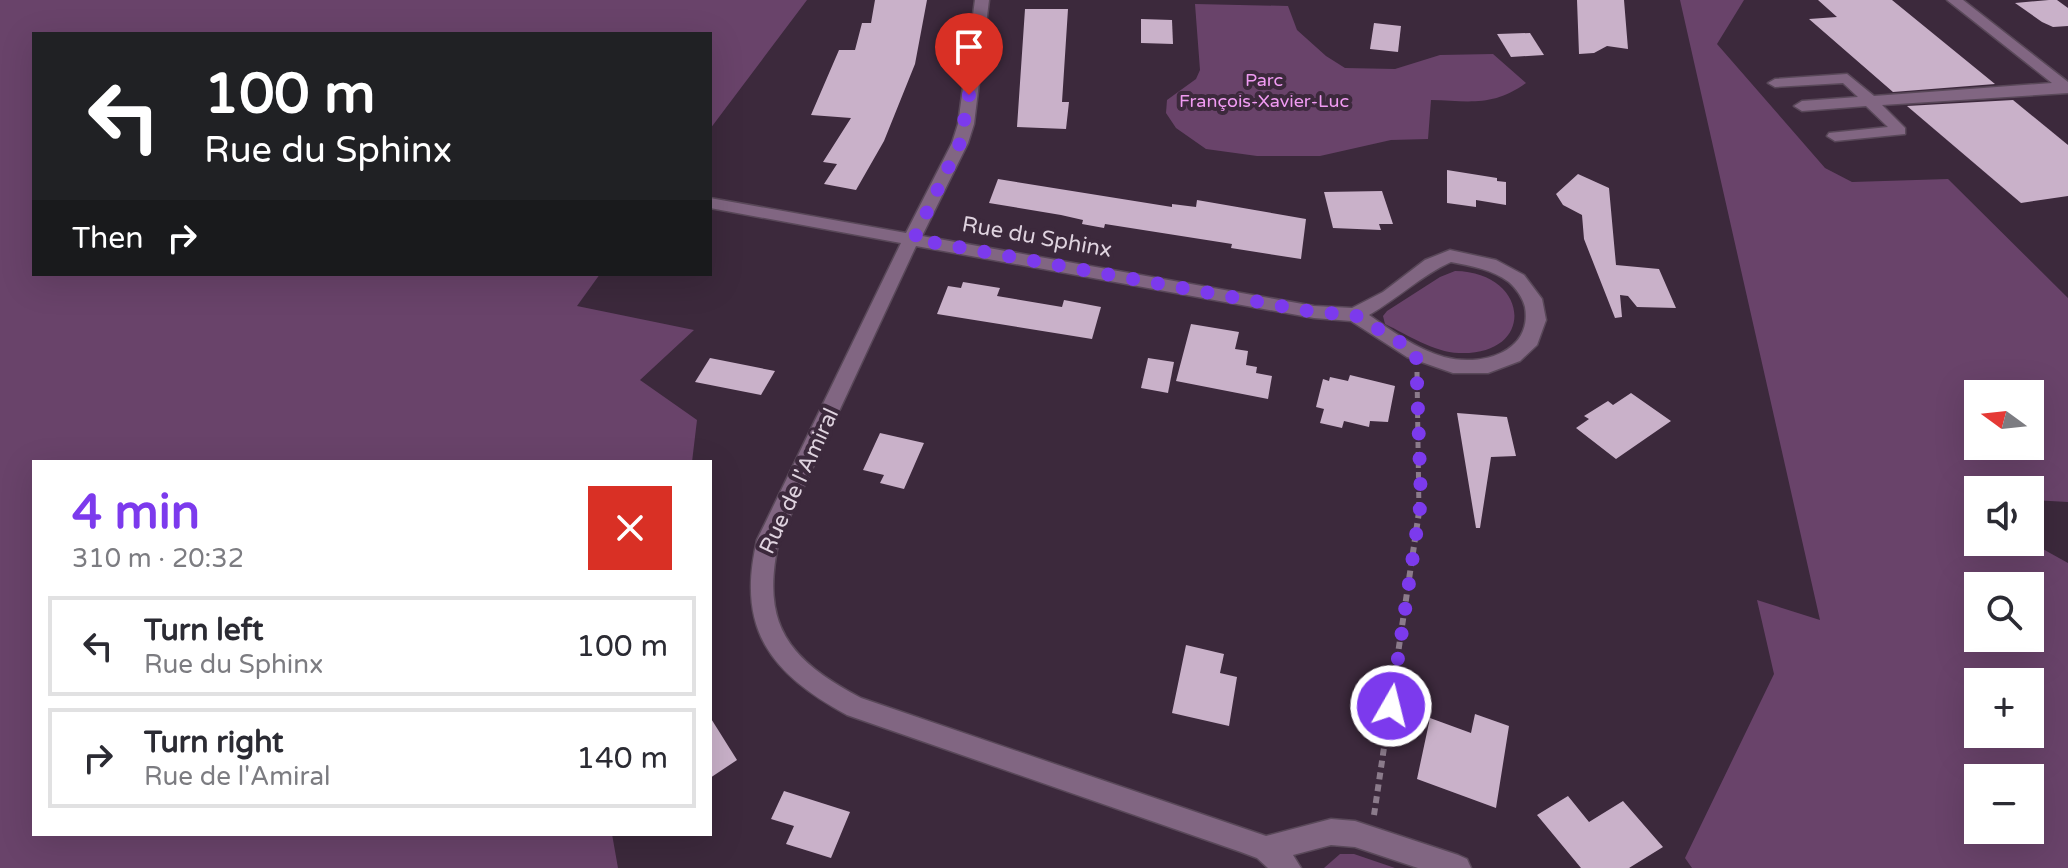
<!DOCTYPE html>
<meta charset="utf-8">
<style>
:root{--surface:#fff;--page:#f2f2f3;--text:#2b2b33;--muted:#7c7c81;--line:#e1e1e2;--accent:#7c3aed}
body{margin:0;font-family:"Varela Round",sans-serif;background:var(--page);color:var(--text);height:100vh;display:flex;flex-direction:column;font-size:30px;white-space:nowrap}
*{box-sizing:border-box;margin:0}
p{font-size:26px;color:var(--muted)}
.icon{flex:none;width:44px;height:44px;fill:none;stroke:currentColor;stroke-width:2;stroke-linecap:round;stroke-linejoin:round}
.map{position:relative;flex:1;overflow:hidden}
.drawer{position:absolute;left:32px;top:460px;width:680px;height:376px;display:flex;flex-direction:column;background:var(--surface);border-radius:0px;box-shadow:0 8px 32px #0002}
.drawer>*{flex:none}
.banner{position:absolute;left:32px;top:32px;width:680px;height:244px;border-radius:0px;box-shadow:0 8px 32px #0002;background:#202124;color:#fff;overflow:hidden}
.needle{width:52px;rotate:285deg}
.controls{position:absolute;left:1964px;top:380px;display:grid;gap:16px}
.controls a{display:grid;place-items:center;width:80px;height:80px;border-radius:0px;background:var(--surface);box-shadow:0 8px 32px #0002;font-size:40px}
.pin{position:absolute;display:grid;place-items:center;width:68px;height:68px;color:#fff;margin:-82px -34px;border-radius:50% 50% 50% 0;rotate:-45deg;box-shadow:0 0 8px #0007}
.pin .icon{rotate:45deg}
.me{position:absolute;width:88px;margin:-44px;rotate:8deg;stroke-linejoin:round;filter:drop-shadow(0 0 6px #0008)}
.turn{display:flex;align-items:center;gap:28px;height:168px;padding:0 40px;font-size:36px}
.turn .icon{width:104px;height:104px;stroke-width:2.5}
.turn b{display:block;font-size:56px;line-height:68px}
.then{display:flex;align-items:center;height:76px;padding:0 40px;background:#0003;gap:16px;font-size:30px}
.round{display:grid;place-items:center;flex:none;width:84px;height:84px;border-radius:0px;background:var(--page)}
.overview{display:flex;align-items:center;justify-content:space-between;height:136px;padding:0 40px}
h1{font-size:48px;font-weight:800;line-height:60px;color:var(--accent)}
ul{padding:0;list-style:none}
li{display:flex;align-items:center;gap:24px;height:100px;margin:0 16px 12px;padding:0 24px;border:4px solid var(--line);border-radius:0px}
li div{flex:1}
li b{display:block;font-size:30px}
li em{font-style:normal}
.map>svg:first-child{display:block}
.green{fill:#69436a;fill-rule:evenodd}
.building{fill:#c9b1c9}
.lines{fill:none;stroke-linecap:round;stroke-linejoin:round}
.minor-casing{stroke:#594859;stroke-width:3}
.path-far1{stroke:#8b7b8b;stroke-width:5;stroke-dasharray:6 4;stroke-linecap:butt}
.path{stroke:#8b7b8b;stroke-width:6;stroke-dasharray:7 5;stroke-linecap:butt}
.minor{fill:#816682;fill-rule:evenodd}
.route{stroke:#7c3aed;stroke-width:14;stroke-dasharray:0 25.2}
.labels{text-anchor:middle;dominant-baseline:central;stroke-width:8;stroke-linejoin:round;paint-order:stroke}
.far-park-label{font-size:18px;fill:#f09bf2;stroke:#3c293c}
.street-label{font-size:22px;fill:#dfd3df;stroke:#3c293c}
</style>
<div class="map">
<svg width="2068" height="868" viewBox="0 0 2068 868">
<rect width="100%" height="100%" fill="#3c293c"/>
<g class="green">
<polygon points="0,0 807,0 710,129 710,34 34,34 34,274 600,274 577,306 694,330 640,380 697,420 692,462 34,462 34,834 612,834 618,868 0,868"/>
<path d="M1680 0H1744L1717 44 1825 168 1852 182 1948 179 2068 298V502L2030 500V490H1978V542H2030L2068 563V868H1692L1685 858 1774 674 1757 600 1820 620ZM2030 394V446H1978V394ZM2030 586V638H1978V586ZM2030 682V734H1978V682ZM2030 778V830H1978V778Z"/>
<path d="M1195 4 1288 6 1297 30 1326 56 1345 68 1395 69 1440 55 1493 54 1526 83C1493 107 1469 101 1431 100L1428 139 1391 140 1320 156H1257L1206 149 1176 128 1166 113 1167 100 1196 79 1200 70Z"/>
<path d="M1455 271C1530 272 1537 356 1459 353 1433 352 1408 335 1385 324L1383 316 1387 311 1440 277Z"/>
<polygon points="1340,854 1354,854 1395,868 1324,868"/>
</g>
<g class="building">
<polygon points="875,0 927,0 915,64 884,141 856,190 824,184 837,164 823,162 851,118 811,115 839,50 855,50 862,23 871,23"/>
<polygon points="1577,0 1624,0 1628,49 1607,46 1594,53 1579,54"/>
<polygon points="1818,0 1892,0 1995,84 1893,92 1809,19 1837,17"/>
<polygon points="2049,0 2057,0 2068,8 2068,26 2053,27 2042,22 2015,3"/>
<polygon points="1025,9 1068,9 1062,102 1069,102 1066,129 1017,127"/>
<polygon points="1141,19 1172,20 1173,44 1141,43"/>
<polygon points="1374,23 1401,26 1398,52 1370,49"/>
<polygon points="1530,33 1544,55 1511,57 1497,34"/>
<polygon points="2013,100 2068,145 2068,196 2021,203 1907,106"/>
<polygon points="1447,170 1497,178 1497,181 1506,182 1506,205 1476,200 1476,207 1447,203"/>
<polygon points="1578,174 1609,188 1616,265 1659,269 1676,308 1637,307 1628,296 1620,295 1622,317 1615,318 1584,239 1582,215 1563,205 1556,194"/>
<polygon points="998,179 1172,207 1172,204 1196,207 1197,200 1306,219 1301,259 1231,248 1232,244 1105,224 1104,228 1082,224 1083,220 1061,215 989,203"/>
<polygon points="1382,191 1393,224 1379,224 1381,230 1333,228 1324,192"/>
<polygon points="963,282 1000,288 997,296 1062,307 1064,300 1101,307 1092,339 937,314 948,286 961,288"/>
<polygon points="1191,324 1239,332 1235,349 1248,351 1246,365 1257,367 1256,373 1272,376 1268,399 1176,381"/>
<polygon points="710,358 775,371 761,395 695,382"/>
<polygon points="1148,358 1174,362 1168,393 1141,388"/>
<polygon points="1350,375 1395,386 1388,422 1370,421 1369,427 1344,421 1342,428 1320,423 1324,409 1316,407 1323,379 1329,381 1330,377 1348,381"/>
<polygon points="1631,393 1671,421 1616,459 1576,428 1589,419 1584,416 1608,401 1613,405"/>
<polygon points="1457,413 1507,417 1516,456 1491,457 1480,528 1476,528"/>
<polygon points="880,433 924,443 904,489 880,483 884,475 863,470"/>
<polygon points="1186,645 1224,654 1220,673 1237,677 1229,726 1172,713"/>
<polygon points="1475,714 1509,726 1496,808 1417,779 1430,718 1471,733"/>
<polygon points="710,717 737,760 710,778"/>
<polygon points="784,791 850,812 831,858 786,844 794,826 771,819"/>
<polygon points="1568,796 1589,822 1623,801 1663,847 1629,868 1581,868 1537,815"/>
</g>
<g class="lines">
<g class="minor-casing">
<g id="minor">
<path d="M975 0H989L974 124 968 143 922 236 1314 306 1352 308 1383 292 1425 260 1450 250 1496 260 1524 275 1542 299 1546 320 1537 345 1520 361 1488 373H1453L1407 357 1351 321 1314 318 916 246 779 540C760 625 788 659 861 698L1266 836 1331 819 1355 821 1458 855 1467 859 1471 868H1418L1355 847 1331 845 1293 855 1301 868H1268L1257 858 1241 852 847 715C770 673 736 629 757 540L901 243 710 208V198L906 233 952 143 958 124ZM1451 262C1472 266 1491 269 1509 282 1516 288 1523 298 1525 307 1533 353 1480 367 1444 357 1416 349 1392 331 1369 315 1397 299 1422 275 1451 262Z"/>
<polygon points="1947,0 1963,0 2068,82 2068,93 1882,105 1905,128 1905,134 1835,141 1827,136 1829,133 1888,127 1866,106 1802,111 1794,106 1802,101 1858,97 1843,83 1775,87 1768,83 1775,79 1847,74 1874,96 2052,83"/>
</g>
</g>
<polyline class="path-far1" points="1417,372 1419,514"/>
<polyline class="path" points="1374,815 1419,512"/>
<use href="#minor" class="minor"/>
</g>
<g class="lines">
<polyline class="route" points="969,95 960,143 914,239 1314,312 1355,315 1416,352 1421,501 1391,706"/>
</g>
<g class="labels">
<g class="far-park-label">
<text x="1264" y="80">Parc<tspan x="1264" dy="21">François-Xavier-Luc</tspan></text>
</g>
<g class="street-label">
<text transform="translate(1037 237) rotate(10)">Rue du Sphinx</text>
<text transform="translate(799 481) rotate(-65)">Rue de l'Amiral</text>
</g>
</g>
</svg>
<div class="controls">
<a><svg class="needle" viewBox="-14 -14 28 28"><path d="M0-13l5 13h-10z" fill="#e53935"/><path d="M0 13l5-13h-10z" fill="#7c7c81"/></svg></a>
<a><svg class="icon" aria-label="sound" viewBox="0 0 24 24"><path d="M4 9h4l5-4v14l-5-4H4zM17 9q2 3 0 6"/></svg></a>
<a><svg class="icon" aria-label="search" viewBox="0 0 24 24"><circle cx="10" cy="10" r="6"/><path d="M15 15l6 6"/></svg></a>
<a>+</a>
<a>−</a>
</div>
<div class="pin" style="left:969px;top:95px;background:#d93025"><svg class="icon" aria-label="arrive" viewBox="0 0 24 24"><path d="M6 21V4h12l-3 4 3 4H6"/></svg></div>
<svg class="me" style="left:1391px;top:706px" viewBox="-20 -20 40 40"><circle r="17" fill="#7c3aed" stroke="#fff" stroke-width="3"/><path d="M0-11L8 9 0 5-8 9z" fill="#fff"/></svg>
<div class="banner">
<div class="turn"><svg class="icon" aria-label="left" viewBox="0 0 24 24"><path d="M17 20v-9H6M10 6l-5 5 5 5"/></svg><div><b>100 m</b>Rue du Sphinx</div></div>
<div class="then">Then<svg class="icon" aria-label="right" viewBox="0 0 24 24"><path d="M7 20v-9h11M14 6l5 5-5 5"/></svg></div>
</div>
<section class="drawer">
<div class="overview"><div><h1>4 min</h1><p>310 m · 20:32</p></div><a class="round" style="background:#d93025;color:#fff"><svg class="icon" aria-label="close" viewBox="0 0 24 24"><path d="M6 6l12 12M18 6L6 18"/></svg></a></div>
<ul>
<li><svg class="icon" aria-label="left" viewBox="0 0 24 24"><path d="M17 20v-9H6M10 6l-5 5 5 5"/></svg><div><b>Turn left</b><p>Rue du Sphinx</p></div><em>100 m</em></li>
<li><svg class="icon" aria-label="right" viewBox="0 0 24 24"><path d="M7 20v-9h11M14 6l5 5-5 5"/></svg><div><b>Turn right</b><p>Rue de l'Amiral</p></div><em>140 m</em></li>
</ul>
</section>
</div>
